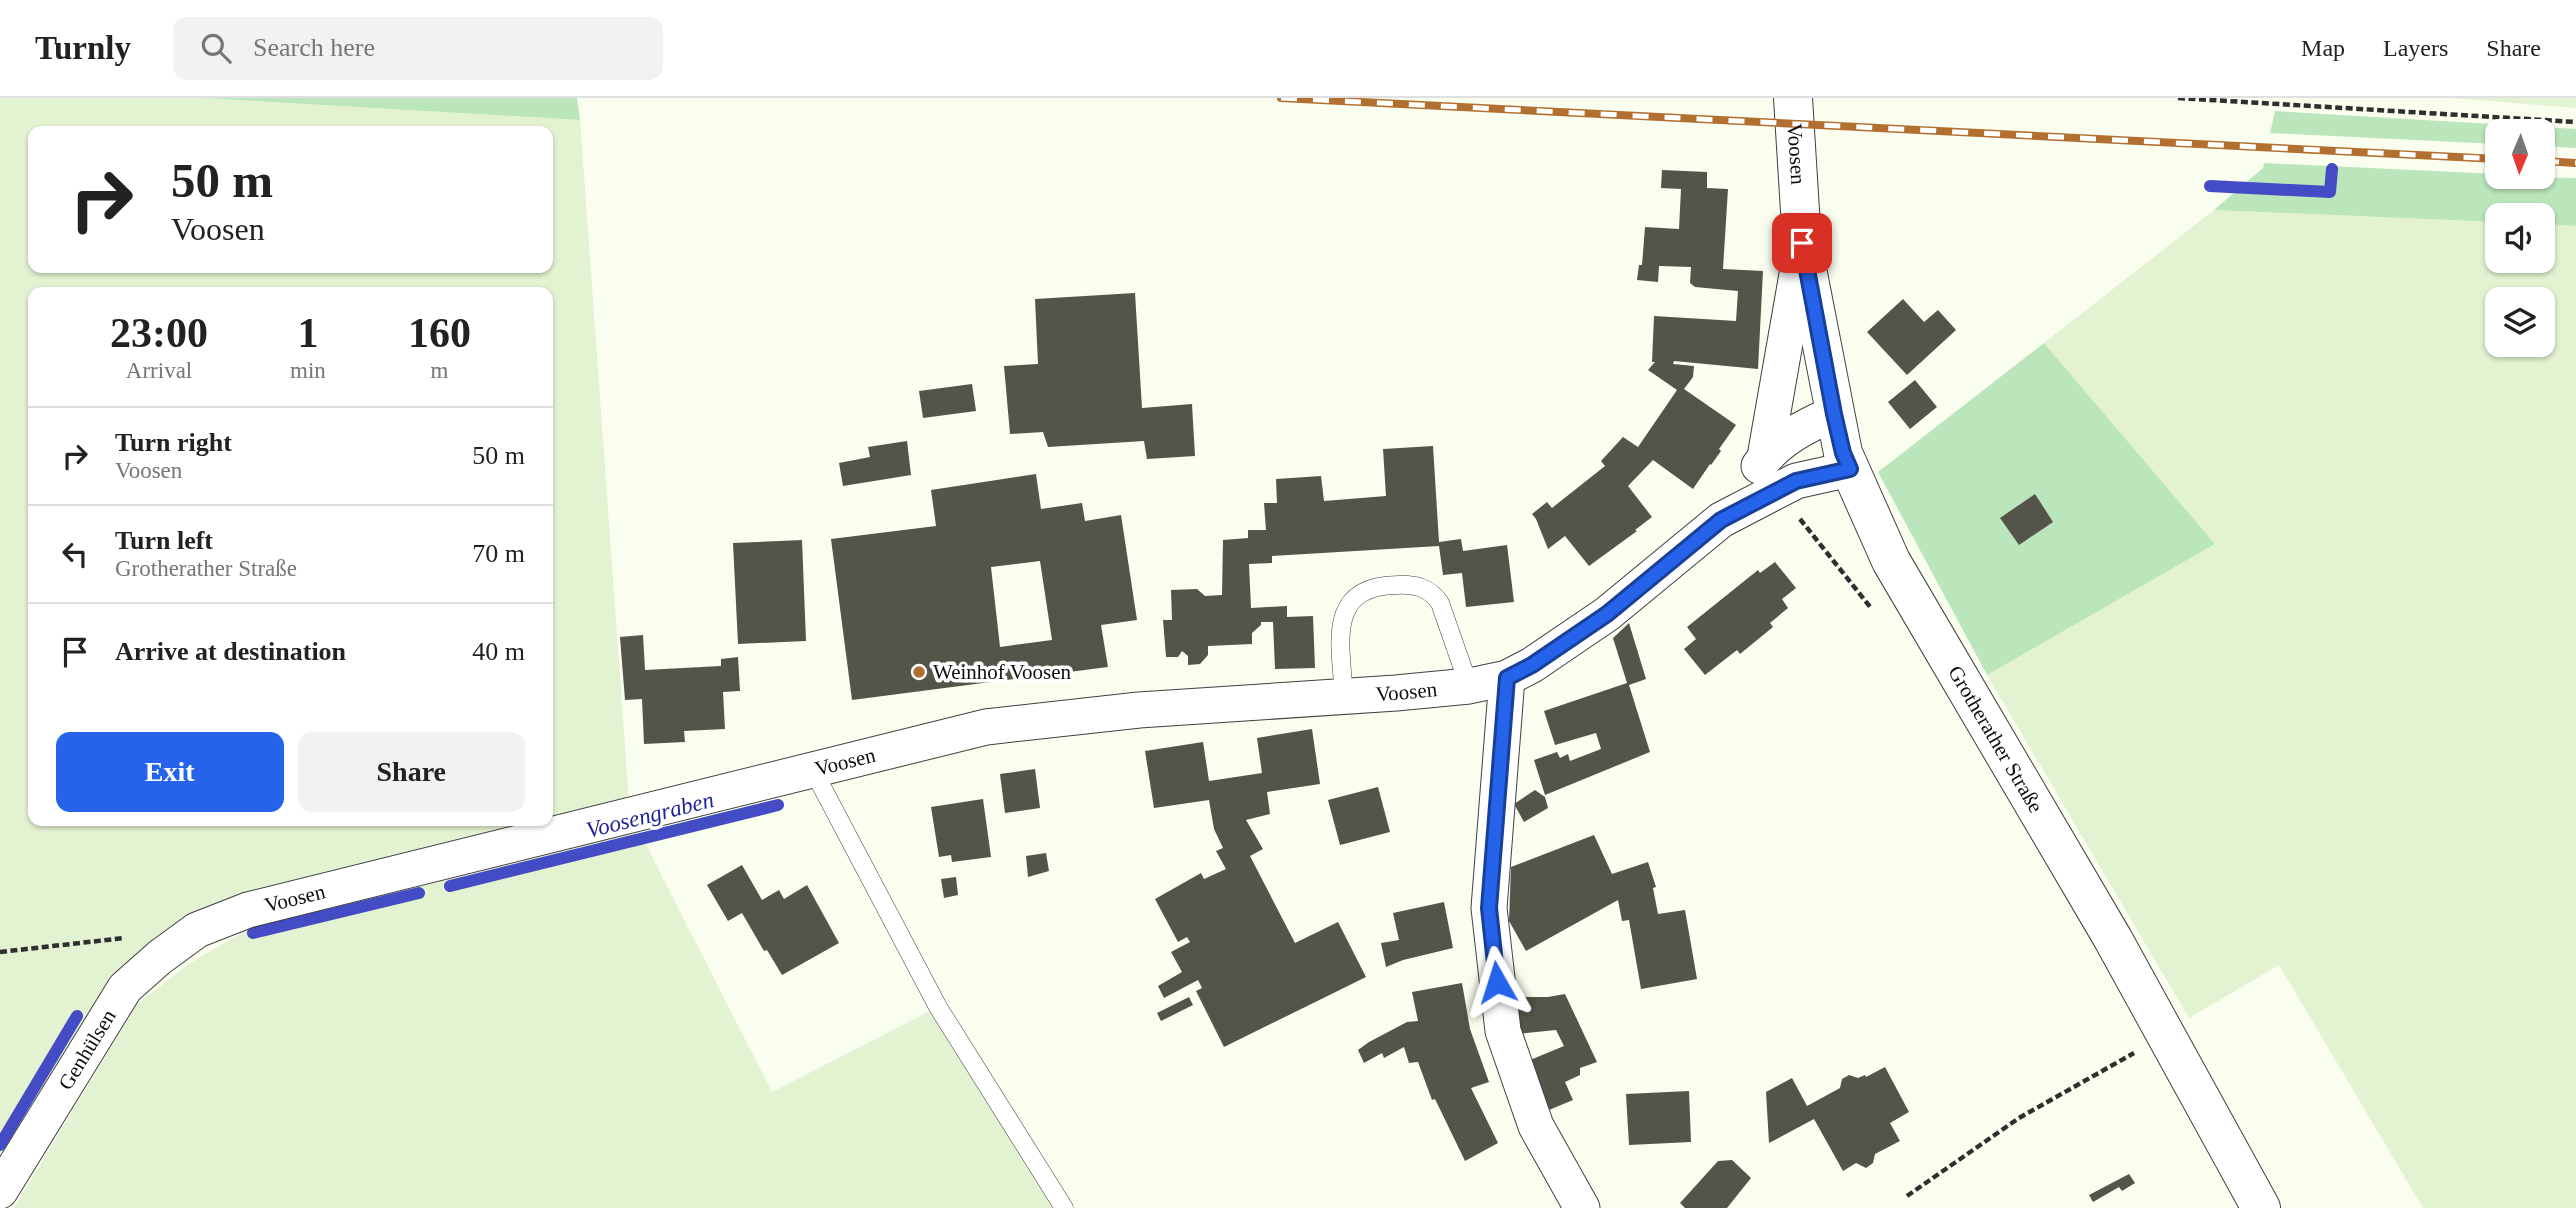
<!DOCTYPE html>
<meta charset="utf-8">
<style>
:root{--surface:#fff;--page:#f2f2f2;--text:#222;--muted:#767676;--line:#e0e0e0;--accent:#2563eb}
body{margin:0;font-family:"Times New Roman",serif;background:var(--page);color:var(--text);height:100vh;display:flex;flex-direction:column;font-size:26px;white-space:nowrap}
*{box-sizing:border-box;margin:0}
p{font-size:23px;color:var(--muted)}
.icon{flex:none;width:38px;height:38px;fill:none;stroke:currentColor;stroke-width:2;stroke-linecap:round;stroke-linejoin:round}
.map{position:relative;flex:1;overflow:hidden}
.side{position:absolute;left:28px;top:189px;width:525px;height:539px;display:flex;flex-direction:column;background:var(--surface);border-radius:14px;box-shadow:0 2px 5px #0004}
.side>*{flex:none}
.guide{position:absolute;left:28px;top:28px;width:525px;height:147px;border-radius:14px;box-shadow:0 2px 5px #0004;background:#fff;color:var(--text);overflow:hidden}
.needle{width:46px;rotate:182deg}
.tools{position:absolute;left:2485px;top:21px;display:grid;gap:14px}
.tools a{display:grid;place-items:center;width:70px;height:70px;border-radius:14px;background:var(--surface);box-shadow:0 2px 5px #0004;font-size:35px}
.pin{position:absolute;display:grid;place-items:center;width:60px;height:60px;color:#fff;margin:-30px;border-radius:14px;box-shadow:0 4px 10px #0006}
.me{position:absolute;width:77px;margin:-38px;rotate:354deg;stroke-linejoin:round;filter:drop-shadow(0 0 5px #0008)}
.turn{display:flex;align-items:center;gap:24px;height:147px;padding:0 28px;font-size:32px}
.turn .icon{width:91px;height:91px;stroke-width:2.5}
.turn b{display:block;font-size:49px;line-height:60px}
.eta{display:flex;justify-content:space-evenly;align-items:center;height:119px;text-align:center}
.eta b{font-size:42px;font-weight:700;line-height:49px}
.primary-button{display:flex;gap:14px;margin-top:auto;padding:14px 28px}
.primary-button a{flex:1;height:80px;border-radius:14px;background:var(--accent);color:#fff;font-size:28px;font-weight:700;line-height:80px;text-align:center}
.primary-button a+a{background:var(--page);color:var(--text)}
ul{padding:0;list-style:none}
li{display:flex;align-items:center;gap:21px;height:98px;padding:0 28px;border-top:2px solid var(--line)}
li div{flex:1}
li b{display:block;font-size:26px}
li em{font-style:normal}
header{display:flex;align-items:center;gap:42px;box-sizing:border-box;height:98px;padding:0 35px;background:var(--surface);border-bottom:2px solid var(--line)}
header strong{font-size:33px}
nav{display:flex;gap:38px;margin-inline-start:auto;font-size:24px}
.search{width:490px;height:63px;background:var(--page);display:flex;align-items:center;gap:18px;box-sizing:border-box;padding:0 24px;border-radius:14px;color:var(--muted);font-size:26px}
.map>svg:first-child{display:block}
.farmland{fill:#e3f2d0;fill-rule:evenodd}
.green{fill:#bbe6bb}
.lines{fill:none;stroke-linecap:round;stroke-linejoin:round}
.stream{stroke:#434cc4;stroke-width:12}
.building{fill:#55544a;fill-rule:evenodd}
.service-casing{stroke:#404040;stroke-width:19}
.minor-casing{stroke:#404040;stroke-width:37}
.tertiary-casing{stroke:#404040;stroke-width:40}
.path{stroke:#2f2f2f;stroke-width:4.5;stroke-dasharray:7 3.5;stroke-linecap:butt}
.service{stroke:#fff;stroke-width:18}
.minor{stroke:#fff;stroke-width:35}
.tertiary{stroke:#fff;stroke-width:38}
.rail-casing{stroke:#b36f2f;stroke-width:8}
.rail{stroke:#fff;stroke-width:5;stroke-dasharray:16;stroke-linecap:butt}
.route-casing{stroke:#184099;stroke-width:18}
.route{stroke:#2563eb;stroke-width:12}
.poi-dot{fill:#b36f2f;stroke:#fff;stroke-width:2.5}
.labels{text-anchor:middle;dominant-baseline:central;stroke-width:7;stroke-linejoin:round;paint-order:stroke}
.street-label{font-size:21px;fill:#0d0d0d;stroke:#fff}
.poi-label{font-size:21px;fill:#0d0d0d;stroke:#fff;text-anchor:start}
.water-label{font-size:23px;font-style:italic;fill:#1f2396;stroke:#fff}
</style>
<header>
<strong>Turnly</strong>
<div class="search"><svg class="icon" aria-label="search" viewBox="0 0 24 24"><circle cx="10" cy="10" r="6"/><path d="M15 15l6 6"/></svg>Search here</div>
<nav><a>Map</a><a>Layers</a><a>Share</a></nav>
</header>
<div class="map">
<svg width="2576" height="1110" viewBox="0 0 2576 1110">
<rect width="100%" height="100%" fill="#f9feef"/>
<g class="farmland">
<path d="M0 0H203L580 22 629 705 191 819 0 1071ZM33 33H548V170H33ZM33 194H548V723H33Z"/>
<polygon points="2451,0 2576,0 2576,10 2452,0"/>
<path d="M2214 112 2497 124V163H2543V126L2576 128V1110H2423L2279 867 2189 920 1987 577 2215 446 2044 245ZM2497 201H2543V247H2497Z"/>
<polygon points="639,733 772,994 930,913 1056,1110 14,1110 137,906 190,865 245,833"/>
</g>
<g class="green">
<polygon points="203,0 577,0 580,22"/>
<polygon points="2275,13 2576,31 2576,50 2543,48 2543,33 2497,33 2497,46 2270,35"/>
<polygon points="2264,65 2497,76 2497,79 2576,80 2576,128 2543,126 2543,117 2497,117 2497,124 2214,112 2263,70"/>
<polygon points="2044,245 2215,446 1987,577 1878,374"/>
</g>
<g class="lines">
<g class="stream">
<polyline points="2210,88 2330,94 2332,71"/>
<polyline points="450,788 778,707"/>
<polyline points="253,835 419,795"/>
<polyline points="0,1047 77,918"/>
</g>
</g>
<g class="building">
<polygon points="1662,72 1707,74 1707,90 1728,91 1723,171 1763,173 1758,271 1674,263 1673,266 1694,268 1693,279 1684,291 1736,327 1719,351 1721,353 1711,367 1710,366 1693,391 1653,362 1628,388 1652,419 1635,432 1637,433 1589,468 1565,438 1548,451 1536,421 1532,416 1547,404 1552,410 1605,368 1601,363 1623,339 1638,349 1677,292 1648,272 1655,264 1652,264 1654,218 1736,223 1738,193 1695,189 1690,185 1691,169 1659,168 1658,184 1637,182 1639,167 1642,167 1645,129 1679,131 1681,91 1661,90"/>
<polygon points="1135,195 1142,310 1192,306 1195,358 1147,361 1144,343 1048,349 1043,334 1010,336 1004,268 1038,266 1035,201"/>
<polygon points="1903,201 1924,224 1938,212 1956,232 1907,277 1867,234"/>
<polygon points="1915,282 1937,309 1910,331 1888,304"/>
<polygon points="972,286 976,313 923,320 919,293"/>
<polygon points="907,343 911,377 843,388 839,365 870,359 868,349"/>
<polygon points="1433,348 1439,444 1461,441 1463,453 1507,447 1514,504 1466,509 1462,475 1443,477 1439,448 1272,458 1272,465 1249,466 1251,510 1287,508 1287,519 1313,518 1315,570 1275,571 1273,524 1261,524 1261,527 1252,535 1252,546 1208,548 1208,557 1200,566 1188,567 1188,558 1182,553 1178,559 1166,559 1163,522 1172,522 1171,492 1197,491 1205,498 1222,497 1223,442 1248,440 1248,432 1266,432 1264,405 1277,405 1276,381 1321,378 1324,403 1386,398 1383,351"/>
<path d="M1036 376 1041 411 1082 405 1085 423 1121 417 1137 522 1101 527 1108 569 852 602 831 441 936 428 931 392ZM1040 463 1052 542 1000 549 991 469Z"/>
<polygon points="2035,396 2053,424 2019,447 2000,420"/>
<polygon points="802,442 806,543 738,546 733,445"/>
<polygon points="1775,464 1796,490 1782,501 1788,510 1770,525 1773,529 1740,556 1737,552 1705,577 1684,551 1696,541 1687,529 1758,472 1760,475"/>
<polygon points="1629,525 1646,581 1629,587 1650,654 1545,697 1534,662 1557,654 1560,660 1568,656 1570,663 1601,651 1596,635 1555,647 1544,613 1627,585 1613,540"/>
<polygon points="643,537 645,572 721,568 721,561 738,559 740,593 723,594 725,631 684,633 685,644 644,646 642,601 625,602 620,539"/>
<polygon points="1312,631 1320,686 1267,694 1270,716 1246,722 1263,751 1250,758 1295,845 1338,824 1366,879 1224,949 1196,893 1202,890 1198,882 1164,900 1158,888 1182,874 1171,854 1190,844 1187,839 1178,844 1155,801 1201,775 1204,781 1226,771 1216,753 1223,750 1214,731 1209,702 1154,710 1145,653 1203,644 1209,683 1262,675 1257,640"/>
<polygon points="1035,671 1040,710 1005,715 1000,676"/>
<polygon points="1378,689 1390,734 1340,747 1328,702"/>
<polygon points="1535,692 1545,699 1548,710 1524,724 1514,706"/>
<polygon points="983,701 991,759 952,764 951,757 939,759 931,709"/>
<polygon points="1594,737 1612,776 1648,764 1656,789 1653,790 1658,816 1685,812 1697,881 1641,891 1629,822 1622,823 1618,802 1526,853 1509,823 1511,769"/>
<polygon points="1046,755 1049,773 1028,779 1026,758"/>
<polygon points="742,767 762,802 779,792 784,801 807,787 839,845 782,877 767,852 764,853 742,815 728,823 707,787"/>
<polygon points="956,779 958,797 944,800 941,781"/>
<polygon points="1444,804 1453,850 1403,862 1386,869 1381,845 1399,842 1393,815"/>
<polygon points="1462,885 1470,931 1489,984 1471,990 1498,1045 1465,1063 1435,1001 1432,1002 1418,964 1409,965 1404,949 1384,960 1382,955 1364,965 1358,952 1369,944 1407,924 1418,923 1412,894"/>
<polygon points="1565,896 1597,964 1580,970 1580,977 1565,984 1573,1002 1549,1012 1523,965 1564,948 1556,932 1518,936 1513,899 1548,899"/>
<polygon points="1189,899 1193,907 1161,923 1157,915"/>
<polygon points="1885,969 1909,1014 1890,1025 1900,1043 1875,1056 1873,1065 1866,1070 1856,1065 1843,1073 1814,1021 1769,1045 1766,994 1792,980 1807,1008 1840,990 1842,981 1849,977 1858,980 1865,977 1866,979"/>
<polygon points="1689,993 1691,1044 1629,1047 1626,996"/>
<polygon points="1732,1062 1751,1080 1727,1110 1685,1110 1680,1105 1718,1063"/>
<polygon points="2129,1076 2135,1085 2122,1093 2119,1089 2093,1104 2089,1097"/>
</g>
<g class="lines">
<g class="service-casing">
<g id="service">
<path d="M1344 599C1341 547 1325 488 1397 487 1416 486 1430 490 1440 505L1469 588"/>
<polyline points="813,672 938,909 1064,1110"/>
</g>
</g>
<g class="minor-casing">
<g id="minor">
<polyline points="1765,359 1802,148"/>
<path d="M1759 368C1776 343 1806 327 1834 316"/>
<polyline points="1507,580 1489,810 1503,933 1536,1028 1582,1110"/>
<path id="s1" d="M0 1093 125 890 160 859 197 832 248 812 986 629 1139 612 1396 595 1469 588 1507 580 1532 567 1607 516 1721 422 1796 383 1850 371"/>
</g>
</g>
<g class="tertiary-casing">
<g id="tertiary">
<path id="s2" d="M1793 0 1802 145 1843 355 1891 463 2113 841 2261 1110"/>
</g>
</g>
<g class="path">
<polyline points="2178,0 2576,24"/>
<polyline points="1800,421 1871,510"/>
<polyline points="0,854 124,840"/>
<polyline points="1907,1098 2019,1020 2134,955"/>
</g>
<use href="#service" class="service"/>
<use href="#minor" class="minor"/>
<use href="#tertiary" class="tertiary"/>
<g class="rail-casing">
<g id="rail">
<polyline points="1281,0 2497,61"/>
<polyline points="2543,63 2576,65"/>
</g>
</g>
<use href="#rail" class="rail"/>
</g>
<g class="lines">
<g class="route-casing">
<polyline id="route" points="1497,884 1489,810 1507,580 1532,567 1607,516 1721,422 1796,383 1850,371 1843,355 1834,316 1802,145"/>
</g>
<use href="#route" class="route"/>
</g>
<circle class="poi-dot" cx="919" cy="574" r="7"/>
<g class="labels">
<g class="street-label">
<text stroke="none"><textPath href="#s2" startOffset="56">Voosen</textPath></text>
<text stroke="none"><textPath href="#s1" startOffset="1568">Voosen</textPath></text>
<text stroke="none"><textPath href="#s2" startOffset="684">Grotherather Straße</textPath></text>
<text stroke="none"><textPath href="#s1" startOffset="1001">Voosen</textPath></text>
<text stroke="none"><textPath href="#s1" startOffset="434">Voosen</textPath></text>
<text stroke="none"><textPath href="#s1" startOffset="166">Genhülsen</textPath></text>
</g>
<g class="poi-label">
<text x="933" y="574">Weinhof Voosen</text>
</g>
<g class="water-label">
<text transform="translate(650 717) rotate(-14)">Voosengraben</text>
</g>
</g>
</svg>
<div class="tools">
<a><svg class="needle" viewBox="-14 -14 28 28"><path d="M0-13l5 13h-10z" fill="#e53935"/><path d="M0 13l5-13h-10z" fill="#767676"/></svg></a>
<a><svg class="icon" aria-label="sound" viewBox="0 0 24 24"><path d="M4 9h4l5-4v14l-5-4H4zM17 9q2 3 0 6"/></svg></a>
<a><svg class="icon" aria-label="layers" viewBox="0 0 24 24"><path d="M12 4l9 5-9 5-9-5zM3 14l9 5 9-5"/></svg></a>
</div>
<div class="pin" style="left:1802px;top:145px;background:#d93025"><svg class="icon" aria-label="arrive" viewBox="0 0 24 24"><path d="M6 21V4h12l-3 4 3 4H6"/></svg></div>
<svg class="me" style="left:1497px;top:884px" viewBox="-20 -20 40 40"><path d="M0-17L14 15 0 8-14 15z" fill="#2563eb" stroke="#fff" stroke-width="4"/></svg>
<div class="guide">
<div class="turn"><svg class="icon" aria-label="right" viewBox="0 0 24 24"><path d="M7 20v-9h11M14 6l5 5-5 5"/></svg><div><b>50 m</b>Voosen</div></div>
</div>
<section class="side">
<div class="eta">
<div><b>23:00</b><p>Arrival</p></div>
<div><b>1</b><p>min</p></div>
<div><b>160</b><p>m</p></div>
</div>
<ul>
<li><svg class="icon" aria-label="right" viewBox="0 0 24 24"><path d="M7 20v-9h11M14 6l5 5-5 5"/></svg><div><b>Turn right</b><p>Voosen</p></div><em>50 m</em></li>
<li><svg class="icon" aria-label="left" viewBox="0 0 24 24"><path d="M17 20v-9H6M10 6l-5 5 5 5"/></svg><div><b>Turn left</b><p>Grotherather Straße</p></div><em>70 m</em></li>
<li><svg class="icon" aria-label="arrive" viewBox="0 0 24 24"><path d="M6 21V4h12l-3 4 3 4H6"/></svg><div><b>Arrive at destination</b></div><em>40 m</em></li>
</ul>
<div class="primary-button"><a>Exit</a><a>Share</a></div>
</section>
</div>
